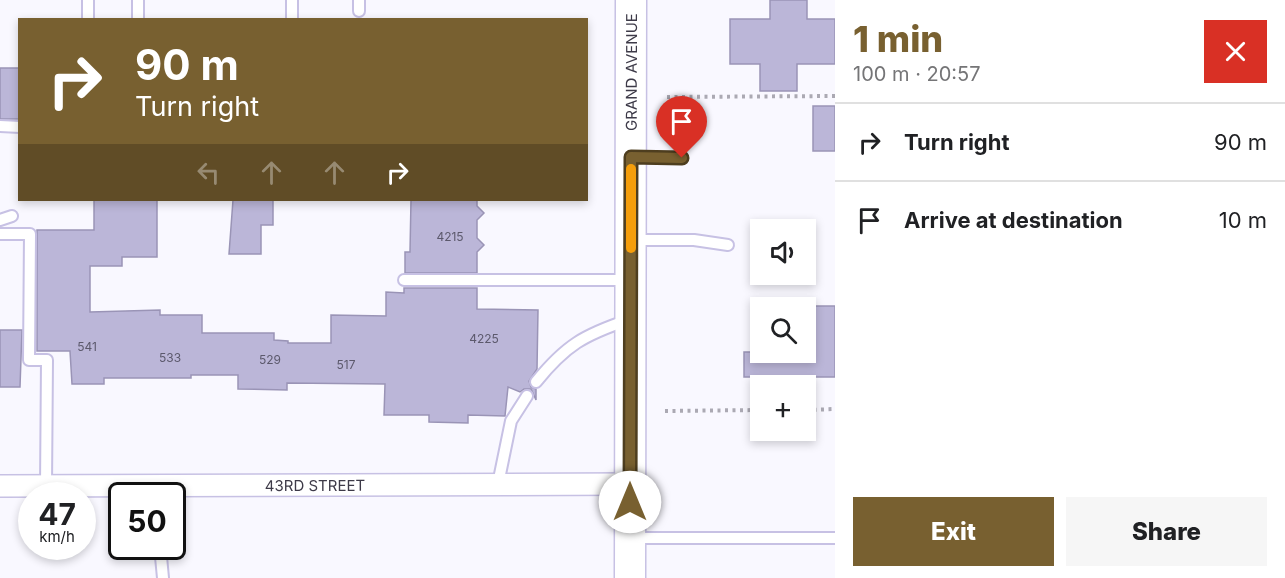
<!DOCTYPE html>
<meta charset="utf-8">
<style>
:root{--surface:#fff;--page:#f6f6f6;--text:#202124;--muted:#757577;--line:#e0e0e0;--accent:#786030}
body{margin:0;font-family:Inter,sans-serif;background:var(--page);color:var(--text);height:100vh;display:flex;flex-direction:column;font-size:22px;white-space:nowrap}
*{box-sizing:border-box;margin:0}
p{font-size:20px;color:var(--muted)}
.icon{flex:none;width:33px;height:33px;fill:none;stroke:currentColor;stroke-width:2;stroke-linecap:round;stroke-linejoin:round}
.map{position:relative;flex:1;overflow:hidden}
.details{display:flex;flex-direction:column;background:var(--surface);width:450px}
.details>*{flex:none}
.banner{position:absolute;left:18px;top:18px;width:570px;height:183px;border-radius:0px;box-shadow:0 3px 9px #0003;background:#786030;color:#fff;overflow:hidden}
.fabs{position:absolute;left:750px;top:219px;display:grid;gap:12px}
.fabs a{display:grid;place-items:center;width:66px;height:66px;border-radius:0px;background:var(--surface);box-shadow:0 3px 9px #0003;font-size:30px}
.speed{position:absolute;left:18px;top:482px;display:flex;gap:12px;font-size:30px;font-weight:700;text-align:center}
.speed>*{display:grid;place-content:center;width:78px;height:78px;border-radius:50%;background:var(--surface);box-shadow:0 3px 9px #0003;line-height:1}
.speed small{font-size:15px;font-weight:400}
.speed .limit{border:3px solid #111;border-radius:9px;background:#fff;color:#111}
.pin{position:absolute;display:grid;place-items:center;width:51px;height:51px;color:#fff;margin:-62px -26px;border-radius:50% 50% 50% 0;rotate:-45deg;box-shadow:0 0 6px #0007}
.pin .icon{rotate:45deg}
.me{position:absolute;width:66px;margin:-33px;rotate:0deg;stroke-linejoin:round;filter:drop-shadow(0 0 4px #0008)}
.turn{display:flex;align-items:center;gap:21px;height:126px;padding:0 18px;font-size:27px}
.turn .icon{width:78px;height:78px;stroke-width:2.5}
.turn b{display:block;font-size:42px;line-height:51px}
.lanes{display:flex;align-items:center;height:57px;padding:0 18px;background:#0003;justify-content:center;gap:30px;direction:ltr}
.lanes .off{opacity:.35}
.round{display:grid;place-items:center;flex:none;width:63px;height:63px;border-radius:0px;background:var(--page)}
.overview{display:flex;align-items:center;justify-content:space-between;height:102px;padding:0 18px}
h1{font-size:36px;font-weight:800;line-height:45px;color:var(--accent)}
.cta{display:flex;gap:12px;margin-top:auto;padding:12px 18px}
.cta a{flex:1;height:69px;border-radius:0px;background:var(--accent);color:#fff;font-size:24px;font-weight:800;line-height:69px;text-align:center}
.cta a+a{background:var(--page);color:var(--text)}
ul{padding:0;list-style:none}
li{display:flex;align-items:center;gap:18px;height:78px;padding:0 18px;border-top:2px solid var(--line)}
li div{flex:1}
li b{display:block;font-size:22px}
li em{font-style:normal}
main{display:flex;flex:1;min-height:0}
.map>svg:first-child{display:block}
.building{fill:#bbb6d8;stroke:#9a94b6;stroke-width:1.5}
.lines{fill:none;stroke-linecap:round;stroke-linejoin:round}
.lane-casing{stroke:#c7c1e4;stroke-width:14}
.street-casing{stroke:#c7c1e4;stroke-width:24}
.secondary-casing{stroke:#c7c1e4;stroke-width:33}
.path{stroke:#aba9b3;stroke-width:4;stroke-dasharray:3 4.5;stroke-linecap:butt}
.lane{stroke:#fff;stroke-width:10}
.street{stroke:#fff;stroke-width:21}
.secondary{stroke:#fff;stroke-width:30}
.route-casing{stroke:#4e3e1f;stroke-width:15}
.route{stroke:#786030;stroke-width:10}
.slow{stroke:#f59e0b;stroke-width:10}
.labels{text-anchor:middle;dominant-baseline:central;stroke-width:4.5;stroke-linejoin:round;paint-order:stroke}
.number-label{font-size:12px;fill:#5c596c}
.street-label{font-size:15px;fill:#3d3a48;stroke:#fff}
</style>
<main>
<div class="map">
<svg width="835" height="578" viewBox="0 0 835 578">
<rect width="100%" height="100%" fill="#f9f8ff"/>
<g class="building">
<polygon points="770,0 807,0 807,19 835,19 835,64 797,64 797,91 760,91 760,64 730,64 730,19 770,19"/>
<rect x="0" y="68" width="20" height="51"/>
<rect x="813" y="106" width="22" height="45"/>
<polygon points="94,200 157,200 157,257 122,257 122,266 90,266 90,312 160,310 160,315 202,315 202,333 274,333 274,340 288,341 288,343 331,343 331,315 386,316 386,292 404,293 404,288 477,288 477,309 538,310 537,369 529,381 531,387 536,389 536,400 531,389 524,389 520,392 508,387 505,416 468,415 468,423 429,422 429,415 384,415 385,384 287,383 287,390 238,389 238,375 191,375 191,378 104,378 104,384 72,384 70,351 37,351 37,230 94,230"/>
<polygon points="233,200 273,200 273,225 261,225 261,254 229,254"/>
<polygon points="411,200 477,200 477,206 484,213 477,220 477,238 484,245 477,252 477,273 405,273 405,252 410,252"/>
<polygon points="806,306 835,306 835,377 744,377 744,352 806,352"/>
<polygon points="0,330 22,330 20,387 0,387"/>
</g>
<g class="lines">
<g class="lane-casing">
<g id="lane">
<polyline points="88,0 88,18"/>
<polyline points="138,0 138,20"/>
<polyline points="359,0 359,11"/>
<polyline points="292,20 292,0"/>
<polyline points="0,126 20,127"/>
<polyline points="632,157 682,158"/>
<polyline points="0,220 12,216"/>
<polyline points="0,234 30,234 29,360 47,360 46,486"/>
<polyline points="632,240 694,240 728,245"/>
<polyline points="404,280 628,280"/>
<path d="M536 382C566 345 584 335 628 320"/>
<polyline points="498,484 511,421 527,396"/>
<polyline points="631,538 835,538"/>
<polyline points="160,546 163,578"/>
</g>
</g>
<g class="street-casing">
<g id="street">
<path id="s1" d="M0 486 630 484"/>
</g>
</g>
<g class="secondary-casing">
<g id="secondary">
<path id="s2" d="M630 578 631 0"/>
</g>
</g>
<g class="path">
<polyline points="667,97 835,96"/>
<polyline points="806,410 835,409"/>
<polyline points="665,411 760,410"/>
</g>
<use href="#lane" class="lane"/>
<use href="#street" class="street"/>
<use href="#secondary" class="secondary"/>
</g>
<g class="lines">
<g class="route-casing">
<polyline id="route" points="630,502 631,157 682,158"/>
</g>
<use href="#route" class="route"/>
<polyline class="slow" points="631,248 631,169"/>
</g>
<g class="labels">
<g class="number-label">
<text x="450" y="236">4215</text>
<text x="484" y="338">4225</text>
<text x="87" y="346">541</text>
<text x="170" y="357">533</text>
<text x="270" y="359">529</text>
<text x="346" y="364">517</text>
</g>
<g class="street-label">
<text stroke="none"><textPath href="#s2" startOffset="506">GRAND AVENUE</textPath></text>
<text stroke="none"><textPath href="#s1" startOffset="315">43RD STREET</textPath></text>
</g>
</g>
</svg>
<div class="fabs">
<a><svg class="icon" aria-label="sound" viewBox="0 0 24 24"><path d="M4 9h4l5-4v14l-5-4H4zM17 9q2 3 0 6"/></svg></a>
<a><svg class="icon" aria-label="search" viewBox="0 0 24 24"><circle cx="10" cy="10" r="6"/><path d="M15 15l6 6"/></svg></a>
<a>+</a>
</div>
<div class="speed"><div>47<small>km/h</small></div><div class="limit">50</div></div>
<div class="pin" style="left:682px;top:158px;background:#d93025"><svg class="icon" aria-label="arrive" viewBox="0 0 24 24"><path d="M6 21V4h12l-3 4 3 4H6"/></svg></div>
<svg class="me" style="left:630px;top:502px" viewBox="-20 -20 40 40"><circle r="19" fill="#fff"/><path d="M0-13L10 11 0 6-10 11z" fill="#786030"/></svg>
<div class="banner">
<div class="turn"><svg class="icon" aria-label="right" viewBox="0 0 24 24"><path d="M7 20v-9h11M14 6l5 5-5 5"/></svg><div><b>90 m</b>Turn right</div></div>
<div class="lanes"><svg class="icon off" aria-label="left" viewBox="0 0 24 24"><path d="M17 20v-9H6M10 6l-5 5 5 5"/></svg><svg class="icon off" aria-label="ahead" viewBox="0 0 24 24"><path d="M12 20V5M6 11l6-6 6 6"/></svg><svg class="icon off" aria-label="ahead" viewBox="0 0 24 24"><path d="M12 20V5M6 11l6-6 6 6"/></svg><svg class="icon" aria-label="right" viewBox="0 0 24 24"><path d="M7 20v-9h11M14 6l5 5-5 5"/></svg></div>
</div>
</div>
<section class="details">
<div class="overview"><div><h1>1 min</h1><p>100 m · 20:57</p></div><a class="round" style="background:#d93025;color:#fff"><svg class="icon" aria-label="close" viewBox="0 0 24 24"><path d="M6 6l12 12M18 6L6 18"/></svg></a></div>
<ul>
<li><svg class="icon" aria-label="right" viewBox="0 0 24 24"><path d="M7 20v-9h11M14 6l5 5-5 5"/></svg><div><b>Turn right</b></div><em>90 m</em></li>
<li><svg class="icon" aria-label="arrive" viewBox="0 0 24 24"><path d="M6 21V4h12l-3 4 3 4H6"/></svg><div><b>Arrive at destination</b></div><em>10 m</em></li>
</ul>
<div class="cta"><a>Exit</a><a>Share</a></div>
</section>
</main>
